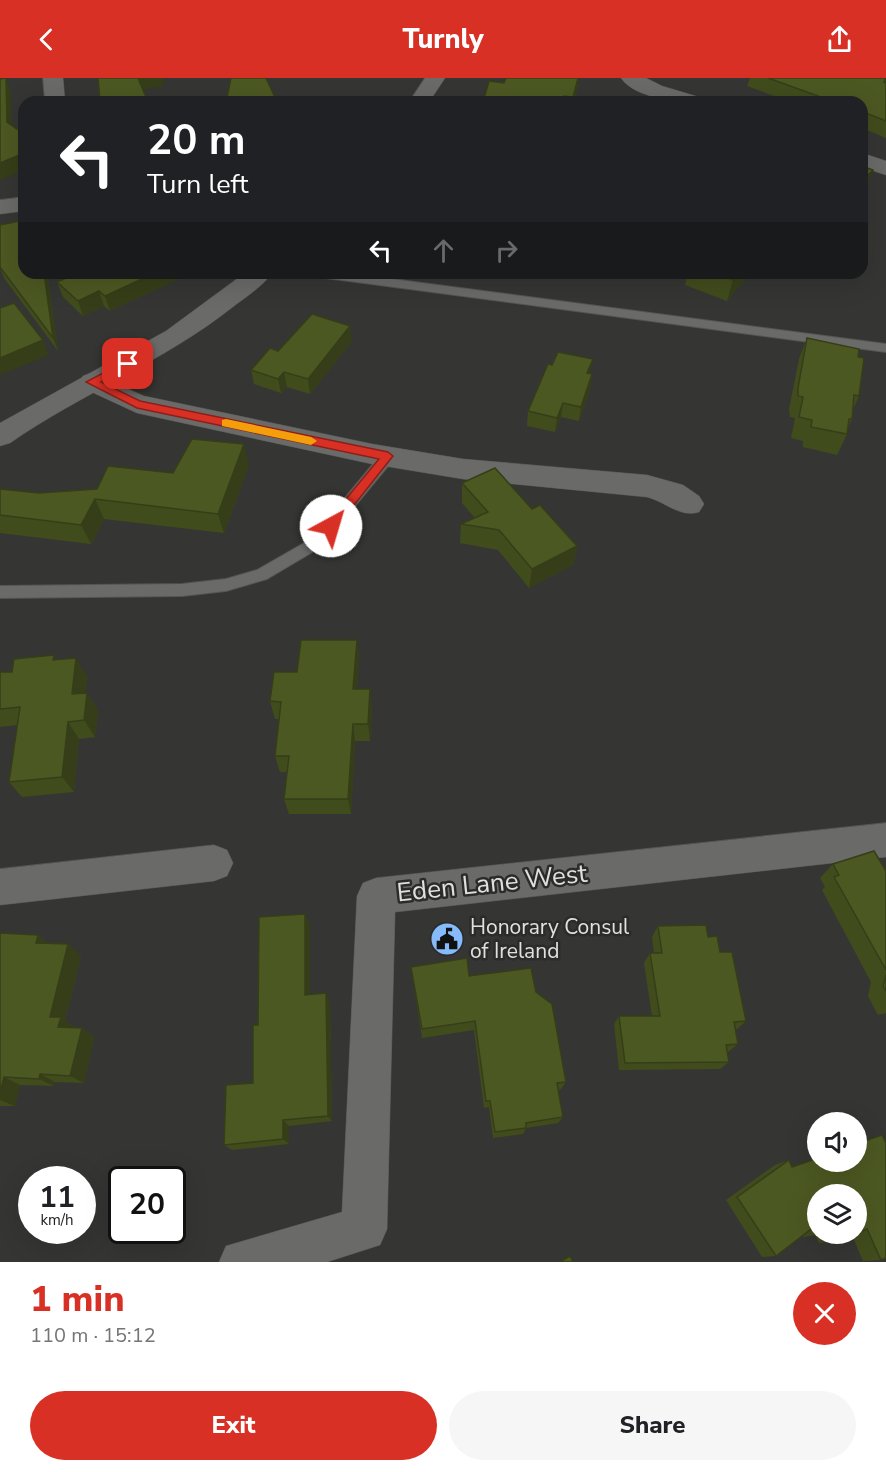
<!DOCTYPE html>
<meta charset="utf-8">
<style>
:root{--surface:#fff;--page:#f6f6f6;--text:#202124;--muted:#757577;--accent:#d93025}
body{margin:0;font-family:"Nunito Sans",sans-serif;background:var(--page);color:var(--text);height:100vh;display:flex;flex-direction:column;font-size:22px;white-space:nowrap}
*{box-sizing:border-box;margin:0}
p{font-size:20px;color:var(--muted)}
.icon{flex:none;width:33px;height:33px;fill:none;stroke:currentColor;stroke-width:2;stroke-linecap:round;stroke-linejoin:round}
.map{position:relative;height:1184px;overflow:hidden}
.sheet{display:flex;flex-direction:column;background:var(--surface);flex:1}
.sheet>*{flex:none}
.guide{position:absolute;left:18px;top:18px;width:850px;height:183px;border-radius:18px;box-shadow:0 6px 24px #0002;background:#202124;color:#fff;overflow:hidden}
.buttons{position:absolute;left:807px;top:1034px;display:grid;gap:12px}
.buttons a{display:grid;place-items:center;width:60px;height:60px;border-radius:50%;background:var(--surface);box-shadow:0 6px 24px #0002;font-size:30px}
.speed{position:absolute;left:18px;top:1088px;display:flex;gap:12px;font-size:30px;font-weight:700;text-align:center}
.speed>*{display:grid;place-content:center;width:78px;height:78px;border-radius:50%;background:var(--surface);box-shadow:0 6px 24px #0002;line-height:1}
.speed small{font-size:15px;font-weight:400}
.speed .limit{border:3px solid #111;border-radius:9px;background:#fff;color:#111}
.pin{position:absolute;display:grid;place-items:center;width:51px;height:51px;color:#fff;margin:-26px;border-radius:12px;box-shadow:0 3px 9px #0006}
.me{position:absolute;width:66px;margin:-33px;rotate:39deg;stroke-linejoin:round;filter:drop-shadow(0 0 4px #0008)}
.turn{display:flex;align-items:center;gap:21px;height:126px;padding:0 30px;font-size:27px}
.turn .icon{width:78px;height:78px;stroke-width:2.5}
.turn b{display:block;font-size:42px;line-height:51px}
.lanes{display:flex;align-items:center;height:57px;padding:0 30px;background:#0003;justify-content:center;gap:30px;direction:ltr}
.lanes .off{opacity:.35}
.round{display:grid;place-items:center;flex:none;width:63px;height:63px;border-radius:32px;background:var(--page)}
.headline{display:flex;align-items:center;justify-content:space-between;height:102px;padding:0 30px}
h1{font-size:36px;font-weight:800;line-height:45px;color:var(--accent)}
.primary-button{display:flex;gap:12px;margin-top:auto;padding:12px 30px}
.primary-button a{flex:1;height:69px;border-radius:36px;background:var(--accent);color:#fff;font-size:24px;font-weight:800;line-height:69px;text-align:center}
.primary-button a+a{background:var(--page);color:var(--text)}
header{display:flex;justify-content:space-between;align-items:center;height:78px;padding:0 30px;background:var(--accent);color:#fff;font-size:27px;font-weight:800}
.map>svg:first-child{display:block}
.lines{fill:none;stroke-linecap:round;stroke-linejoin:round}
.service-casing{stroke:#545552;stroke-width:2}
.minor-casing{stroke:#545552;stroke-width:1}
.tertiary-casing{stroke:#545552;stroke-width:1}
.service{fill:#6a6b68;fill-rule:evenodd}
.minor{fill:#6a6b68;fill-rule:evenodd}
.tertiary{fill:#6a6b68;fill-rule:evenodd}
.wall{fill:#414c1d;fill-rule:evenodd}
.shaded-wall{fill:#353e18}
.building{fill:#4c5822;stroke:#353e18;stroke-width:1.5}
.route{fill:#d93025;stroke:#8d1f18;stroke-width:1.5}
.slow{fill:#f59e0b}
.labels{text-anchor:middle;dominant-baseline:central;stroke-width:5;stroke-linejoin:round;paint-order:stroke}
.poi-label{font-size:21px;fill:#e0e1df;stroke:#2b2c29;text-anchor:start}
.near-street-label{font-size:26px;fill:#e0e1df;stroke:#2b2c29}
</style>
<header><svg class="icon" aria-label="back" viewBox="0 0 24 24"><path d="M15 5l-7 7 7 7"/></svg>Turnly<svg class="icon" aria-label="share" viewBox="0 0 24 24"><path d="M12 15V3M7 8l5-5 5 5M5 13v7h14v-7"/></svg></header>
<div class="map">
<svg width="886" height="1184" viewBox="0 0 886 1184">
<rect width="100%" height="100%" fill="#353633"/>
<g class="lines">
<g class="service-casing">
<g id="service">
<polygon points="312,195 346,195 886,266 886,274 318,199"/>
<polygon points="388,373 395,378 393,382 321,469 267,501 226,513 182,518 0,520 0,508 182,506 226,501 257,492 311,461 383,374"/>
</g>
</g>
<g class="minor-casing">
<g id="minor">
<polygon points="43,0 63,0 65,24 45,24"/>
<path d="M621 0H646L662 8 702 20 705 24C682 24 636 22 621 0Z"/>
<polygon points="862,75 886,83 886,97 862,89"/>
<polygon points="24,119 24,133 0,136 0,122"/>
<path d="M92 295 144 318 372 366 463 381 647 397 683 407 699 418 704 426 699 434C680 440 666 424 647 419L463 401 372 386 137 335 83 310 79 304 83 298Z"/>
<polygon points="886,745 886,779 395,834 387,1151 380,1167 327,1184 219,1184 226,1168 342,1134 357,818 363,805 376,800"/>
<polygon points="214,767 227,772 233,785 227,798 214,803 0,827 0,791"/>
</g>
</g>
<g class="tertiary-casing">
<g id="tertiary">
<polygon points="425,0 445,0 429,24 409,24"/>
<path d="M245 195H272C263 208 247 218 234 228 165 283 82 315 10 365L0 368V345L166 253Z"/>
</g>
</g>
<use href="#service" class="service"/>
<use href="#minor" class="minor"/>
<use href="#tertiary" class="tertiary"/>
</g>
<g class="wall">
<polygon points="750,0 886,0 886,60 862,50 862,24 790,24 747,8"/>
<polygon points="504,5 578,6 574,24 475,24 484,21"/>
<polygon points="0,147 24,195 47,195 58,273 4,200 0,190"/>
<polygon points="77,195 191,195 110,233 104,228 83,238 63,219 57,204"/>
<polygon points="688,195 750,195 727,223 685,207"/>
<polygon points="807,260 858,279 859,318 853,331 852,341 848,350 847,356 837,377 803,369 803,363 791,360 795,340 790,339 789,331 799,281"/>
<polygon points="352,263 310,316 287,309 281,315 254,306 251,292 278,273"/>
<polygon points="590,296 592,296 590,311 579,343 561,339 555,354 527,348 528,333"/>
<polygon points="249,387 224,455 104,441 91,466 0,455 0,411 39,415 97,411 173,395"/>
<polygon points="462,405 532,431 577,468 573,487 529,510 498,472 460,465 461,446 475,440 462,425"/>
<polygon points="357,562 359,580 357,611 372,629 370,663 355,663 351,736 289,736 284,721 287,694 280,694 275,678 279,641 275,641 270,623 297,594"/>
<polygon points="57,582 87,598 85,615 87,615 98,632 95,659 79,661 74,714 22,719 9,704 17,647 0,649 0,594 12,594"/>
<polygon points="833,786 886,793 886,935 878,937 868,918 871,904 822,812 825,809 820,800"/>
<polygon points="305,836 310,847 310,917 330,925 332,1043 289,1048 289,1066 232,1072 224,1067 253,1005 258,947"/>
<polygon points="658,848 708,859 720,874 746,943 737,951 735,951 738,966 728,974 729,984 720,991 619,992 614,946 619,938 652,938 644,885 650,875 654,875 652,859"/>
<polygon points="0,855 38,857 47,865 81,878 65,942 74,950 82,950 94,959 84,1005 55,1004 54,1008 20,1007 15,1028 0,1028"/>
<polygon points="411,889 469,898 536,914 566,1004 561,1011 558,1012 563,1039 558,1045 526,1050 523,1056 493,1060 489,1029 484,1030 474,952 422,960"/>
<path d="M789 1082 792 1089 856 1083 881 1182 863 1183 852 1157 834 1163 819 1165 815 1157 803 1159V1157L776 1178 762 1179 726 1122 775 1087ZM856 1116V1155H818Z"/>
</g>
<g class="shaded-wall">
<polygon points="6,0 11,15 12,58 7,44"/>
<polygon points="137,0 163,0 164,8 140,12"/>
<polygon points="578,0 579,0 578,6 574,24 573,24"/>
<polygon points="24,75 24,92 0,102 0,85"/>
<polygon points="873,92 867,106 862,112 862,103"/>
<polygon points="44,195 47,195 58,273 53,260"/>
<polygon points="155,195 191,195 110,233 105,218"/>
<polygon points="739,195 750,195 727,223 733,202"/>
<polygon points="99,213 104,228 83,238 78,223"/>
<polygon points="350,248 352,263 310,316 308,301"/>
<polygon points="43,262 49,277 0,297 0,280"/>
<polygon points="593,281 590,296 587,295"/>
<polygon points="284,294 287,309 281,315 278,301"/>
<polygon points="592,296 590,311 579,343 581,329"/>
<polygon points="563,325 561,339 555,354 557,340"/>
<polygon points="244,366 249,387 224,455 218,436"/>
<polygon points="95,421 104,441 91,466 81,447"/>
<polygon points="577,468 573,487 529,510 532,491"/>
<polygon points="357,562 359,580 356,629 353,611"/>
<polygon points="76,580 87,598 83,633 72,616"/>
<polygon points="370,611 372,629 370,663 368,646"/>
<polygon points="87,615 98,632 95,659 84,642"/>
<polygon points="68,644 79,661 74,714 62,699"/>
<polygon points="353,646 355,663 351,736 348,721"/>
<polygon points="305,836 310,847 310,927 305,917"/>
<polygon points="38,857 51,869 36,865"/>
<polygon points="68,866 81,878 65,942 74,949 72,958 58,949 50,939"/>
<polygon points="326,915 330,925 332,1043 328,1038"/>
<polygon points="82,950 94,959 84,1005 70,998"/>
<polygon points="40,996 55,1004 54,1008 39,1001"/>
<polygon points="4,999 20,1007 15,1028 0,1022 0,1015"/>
<polygon points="283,1042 289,1048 289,1066 283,1061"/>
</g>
<g class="building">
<polygon points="6,0 7,44 24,56 24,75 0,85 0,1"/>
<polygon points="98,0 138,0 148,24 100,24"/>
<polygon points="231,0 266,0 277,24 226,24"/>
<polygon points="506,0 578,0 573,19 564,18 562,23 540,21 539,24 475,24 477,20 484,21 489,3 504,5"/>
<polygon points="768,0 886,0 884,4 886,5 886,43 866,35 862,38 862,24 831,24 832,23"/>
<polygon points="862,88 873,92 862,103"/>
<polygon points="24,142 24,195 44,195 53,260 0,189 0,147"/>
<polygon points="77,195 155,195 105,218 99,213 78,223 57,204"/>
<polygon points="715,195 739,195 733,202"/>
<polygon points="14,225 43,262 0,280 0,230"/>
<polygon points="312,236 350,248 308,301 284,294 278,301 251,292 270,270 278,273"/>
<polygon points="807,260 859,271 858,279 864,280 859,318 854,317 852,341 849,341 847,356 811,349 812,342 799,339 803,319 798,318 798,310"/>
<polygon points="558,274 593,281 587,295 592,296 581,329 563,325 557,340 528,333 548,286 552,287"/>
<polygon points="192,361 244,366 218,436 95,421 81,447 0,437 0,411 39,415 97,411 108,388 173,395"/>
<polygon points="495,390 532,431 540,427 577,468 532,491 499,452 461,446 488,434 462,405"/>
<polygon points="301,562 357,562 353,611 370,611 368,646 353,646 348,721 284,721 289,678 275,678 281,624 270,623 274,594 297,594"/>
<polygon points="54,577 53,582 76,580 72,616 87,615 84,642 68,644 62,699 9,704 20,629 0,631 0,594 12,594 14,581"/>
<polygon points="874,773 886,793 886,892 834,799 839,797 833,786"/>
<polygon points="305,836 305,917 326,915 328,1038 283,1042 283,1061 224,1067 226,1007 253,1005 253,947 258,947 259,839"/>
<polygon points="706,847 708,859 717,858 720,874 732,874 746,943 734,944 738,966 726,967 729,984 625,985 619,938 660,938 650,875 662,875 658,848"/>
<polygon points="0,855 38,857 36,865 68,866 50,939 61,939 58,949 82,950 70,998 40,996 39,1001 4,999 0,1015"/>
<polygon points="467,880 469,898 531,890 536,914 552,926 566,1004 557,1005 563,1039 526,1045 526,1050 495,1054 490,1023 486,1023 475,943 422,951 411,889"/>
<polygon points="886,897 886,913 883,908"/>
<polygon points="882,1057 886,1065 886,1180 881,1182 867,1151 856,1155 856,1116 818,1116 818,1155 822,1155 818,1157 814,1149 776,1178 737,1119 789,1082 792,1089 818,1080 818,1083 856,1083 856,1066"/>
<polygon points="830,1155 856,1155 834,1163"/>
<polygon points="570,1178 573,1184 560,1184"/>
</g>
<polygon class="route" points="128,282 131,283 131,288 101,304 140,323 388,374 393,378 335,451 326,451 326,445 379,381 137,330 86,304"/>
<polygon class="slow" points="226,341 311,359 317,363 311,367 222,348 222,342"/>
<defs>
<g id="civic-disc" transform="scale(1.725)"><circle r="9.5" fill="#85bbfb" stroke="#2b2c29"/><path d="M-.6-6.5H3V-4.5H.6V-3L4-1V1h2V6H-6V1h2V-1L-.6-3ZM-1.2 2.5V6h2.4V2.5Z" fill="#111"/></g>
</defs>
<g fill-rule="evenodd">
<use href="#civic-disc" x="447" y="861"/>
</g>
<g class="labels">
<g class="poi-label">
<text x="470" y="849">Honorary Consul<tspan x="470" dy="24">of Ireland</tspan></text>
</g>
<g class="near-street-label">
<text transform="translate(492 805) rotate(-6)">Eden Lane West</text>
</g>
</g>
</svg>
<div class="buttons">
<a><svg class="icon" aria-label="sound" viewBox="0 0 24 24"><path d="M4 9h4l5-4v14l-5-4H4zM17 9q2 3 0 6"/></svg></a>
<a><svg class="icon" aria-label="layers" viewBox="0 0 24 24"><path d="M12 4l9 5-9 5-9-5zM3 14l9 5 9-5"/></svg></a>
</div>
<div class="speed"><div>11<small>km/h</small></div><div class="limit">20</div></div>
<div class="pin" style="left:128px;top:286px;background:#d93025"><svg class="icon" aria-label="arrive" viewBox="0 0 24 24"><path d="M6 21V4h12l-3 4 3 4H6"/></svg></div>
<svg class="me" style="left:331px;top:448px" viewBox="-20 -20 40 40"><circle r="19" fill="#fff"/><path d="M0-13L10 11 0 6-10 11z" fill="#d93025"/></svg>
<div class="guide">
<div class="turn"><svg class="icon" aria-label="left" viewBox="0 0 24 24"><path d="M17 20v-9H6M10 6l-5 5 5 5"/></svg><div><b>20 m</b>Turn left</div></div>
<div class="lanes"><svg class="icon" aria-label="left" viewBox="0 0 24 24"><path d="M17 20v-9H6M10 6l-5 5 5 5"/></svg><svg class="icon off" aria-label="ahead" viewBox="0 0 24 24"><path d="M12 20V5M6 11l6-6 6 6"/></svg><svg class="icon off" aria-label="right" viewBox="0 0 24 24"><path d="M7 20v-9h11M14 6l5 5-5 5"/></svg></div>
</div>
</div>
<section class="sheet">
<div class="headline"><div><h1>1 min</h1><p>110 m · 15:12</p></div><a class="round" style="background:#d93025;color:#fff"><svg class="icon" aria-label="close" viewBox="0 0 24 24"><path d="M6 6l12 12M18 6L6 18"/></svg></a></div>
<div class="primary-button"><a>Exit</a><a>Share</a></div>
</section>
